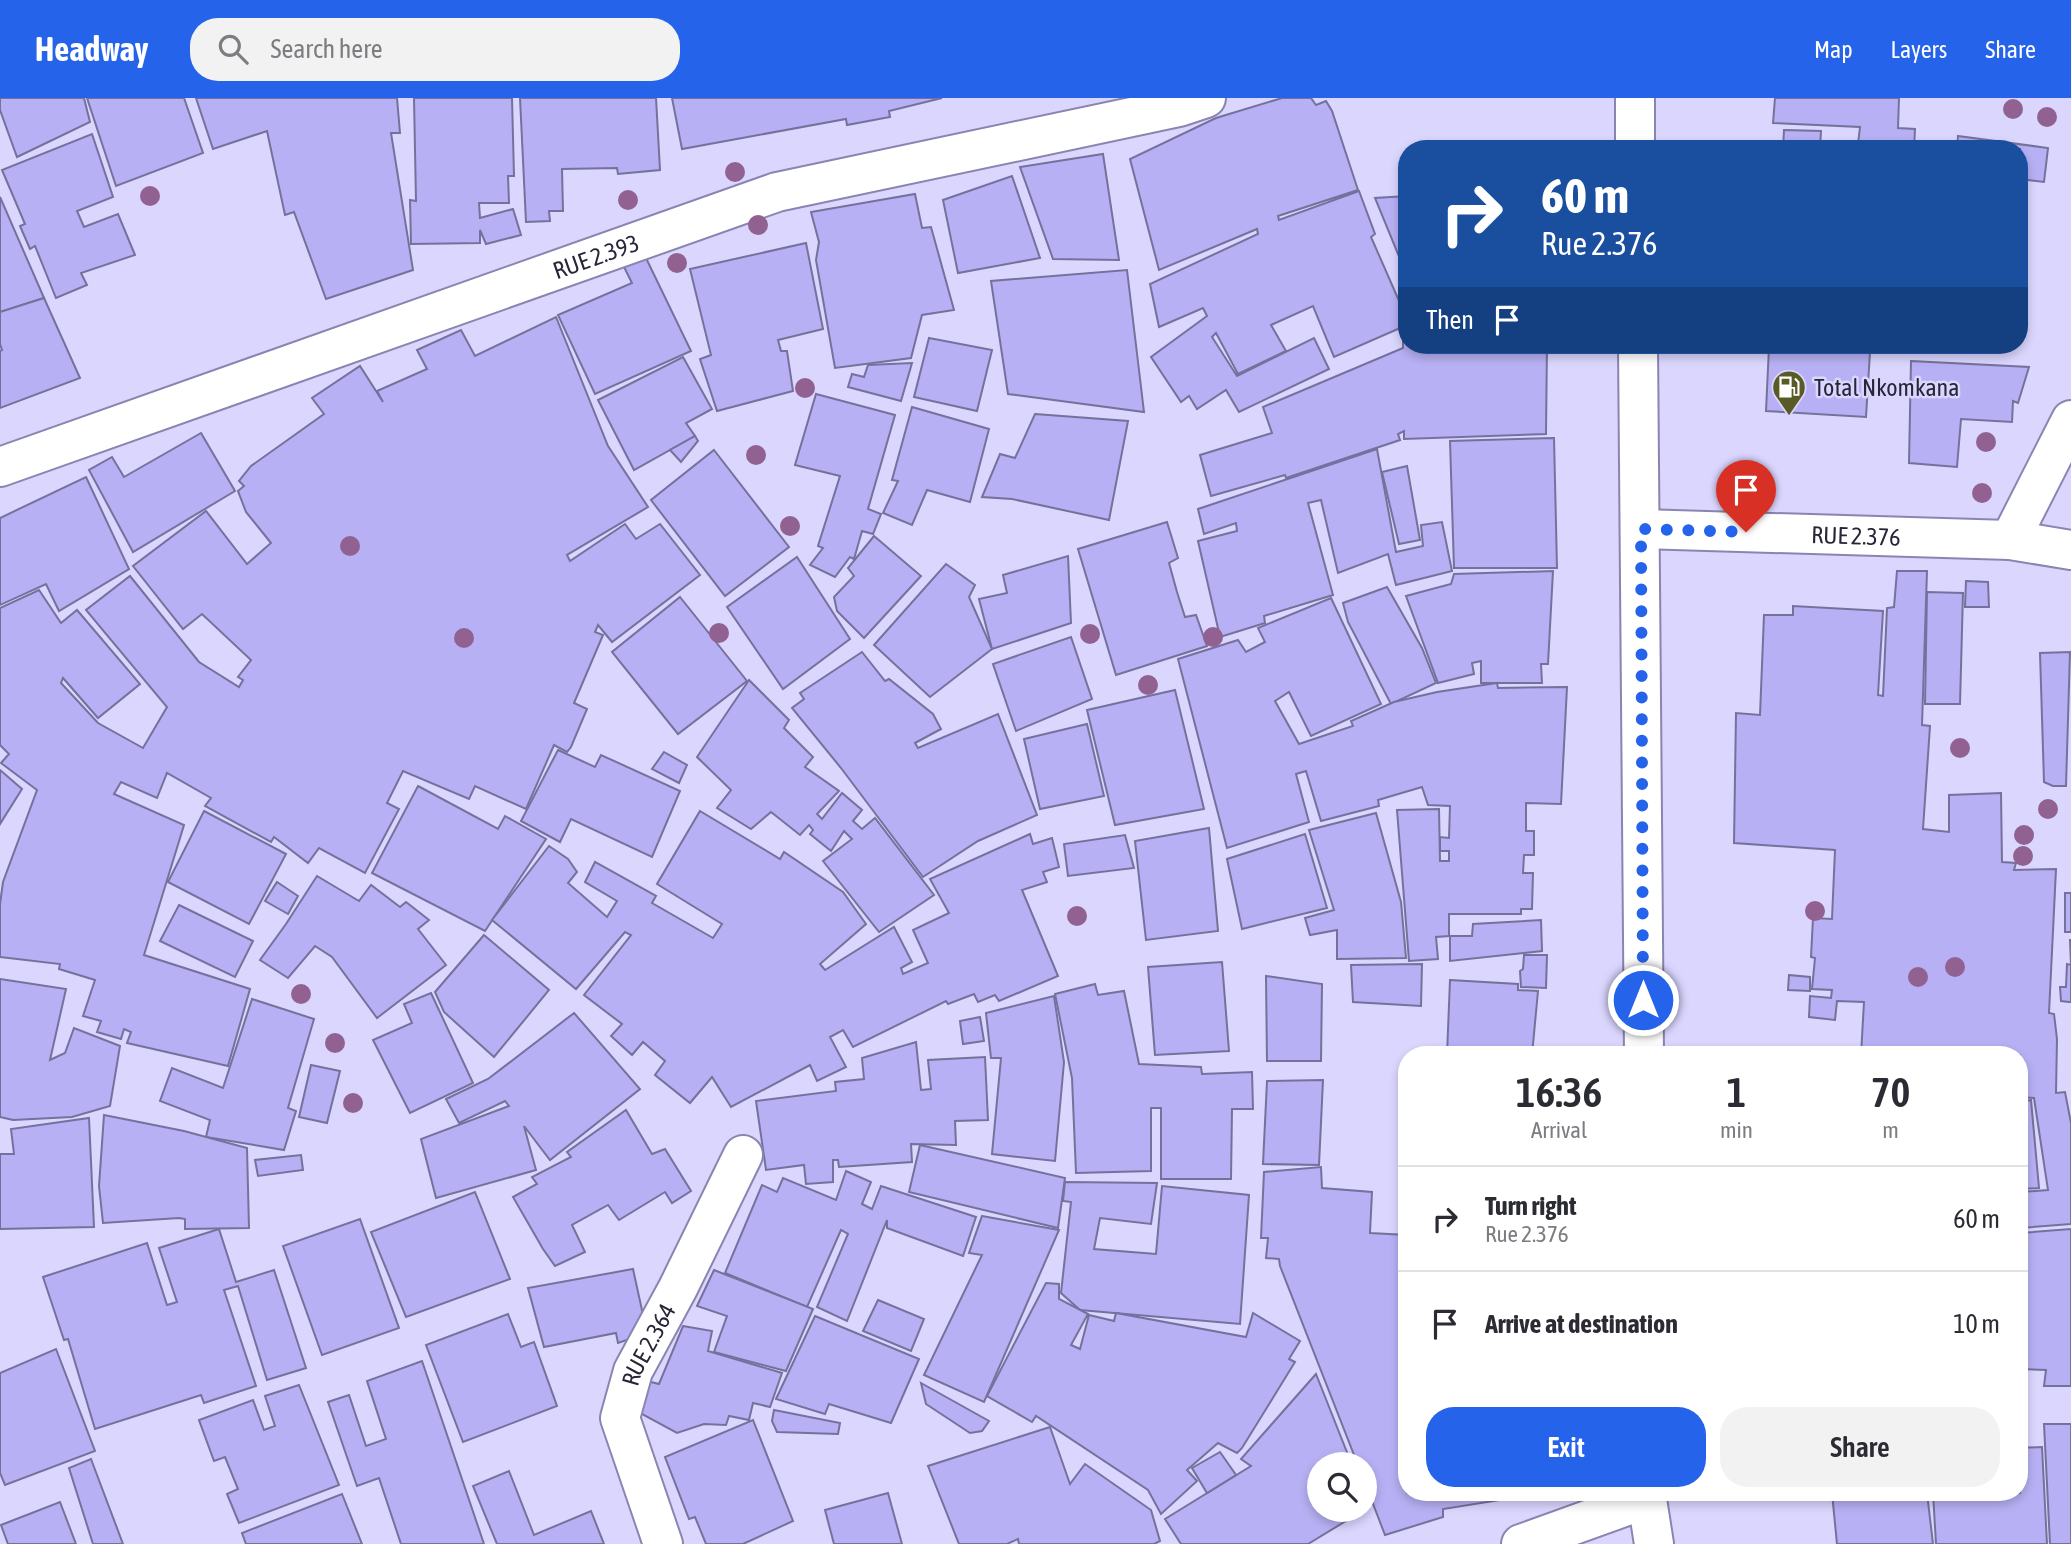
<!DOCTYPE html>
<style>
:root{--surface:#fff;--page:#f2f2f3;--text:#2b2b33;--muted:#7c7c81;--line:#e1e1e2;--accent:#2563eb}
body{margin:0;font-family:"Asap Condensed",sans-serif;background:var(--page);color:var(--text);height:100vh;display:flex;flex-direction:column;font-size:26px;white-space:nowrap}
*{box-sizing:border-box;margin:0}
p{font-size:23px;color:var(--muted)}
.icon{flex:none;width:38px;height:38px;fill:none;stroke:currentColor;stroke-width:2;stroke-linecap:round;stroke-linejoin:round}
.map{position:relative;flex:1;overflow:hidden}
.panel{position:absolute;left:1398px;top:948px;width:630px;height:455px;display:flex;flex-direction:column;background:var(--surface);border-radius:28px;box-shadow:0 4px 10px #0003}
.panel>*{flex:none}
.guide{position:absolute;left:1398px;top:42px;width:630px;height:214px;border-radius:28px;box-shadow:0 4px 10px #0003;background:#1a4fa0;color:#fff;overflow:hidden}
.buttons{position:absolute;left:1307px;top:1354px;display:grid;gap:14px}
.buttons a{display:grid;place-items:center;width:70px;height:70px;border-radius:50%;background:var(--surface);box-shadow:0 4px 10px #0003;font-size:35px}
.pin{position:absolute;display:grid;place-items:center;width:60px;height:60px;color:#fff;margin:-72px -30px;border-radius:50% 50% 50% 0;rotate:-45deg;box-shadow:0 0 7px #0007}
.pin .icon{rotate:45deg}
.me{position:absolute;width:77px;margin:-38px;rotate:0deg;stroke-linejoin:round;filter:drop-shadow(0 0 5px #0008)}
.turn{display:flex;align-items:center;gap:24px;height:147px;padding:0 28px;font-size:32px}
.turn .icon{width:91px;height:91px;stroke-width:2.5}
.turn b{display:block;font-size:49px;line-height:60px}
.then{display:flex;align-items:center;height:66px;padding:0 28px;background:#0003;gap:14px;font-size:26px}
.eta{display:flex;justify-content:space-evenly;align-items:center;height:119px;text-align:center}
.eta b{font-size:42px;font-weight:600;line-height:49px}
.cta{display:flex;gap:14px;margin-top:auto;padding:14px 28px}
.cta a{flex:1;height:80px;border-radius:28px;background:var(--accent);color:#fff;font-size:28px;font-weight:600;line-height:80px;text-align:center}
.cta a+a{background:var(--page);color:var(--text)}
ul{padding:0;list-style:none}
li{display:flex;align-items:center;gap:21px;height:105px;padding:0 28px;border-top:2px solid var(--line)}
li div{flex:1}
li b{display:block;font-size:26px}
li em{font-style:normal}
header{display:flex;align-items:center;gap:42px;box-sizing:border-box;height:98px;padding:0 35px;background:var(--accent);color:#fff}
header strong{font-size:33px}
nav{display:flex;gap:38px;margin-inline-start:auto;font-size:24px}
.search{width:490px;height:63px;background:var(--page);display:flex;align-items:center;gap:18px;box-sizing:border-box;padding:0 24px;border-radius:28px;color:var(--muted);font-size:26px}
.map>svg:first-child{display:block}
.building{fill:#b7b0f4;stroke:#76719c;stroke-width:2}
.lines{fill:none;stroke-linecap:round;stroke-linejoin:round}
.minor-casing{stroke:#8985b1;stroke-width:42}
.major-casing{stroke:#8985b1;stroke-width:42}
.minor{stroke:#fff;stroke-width:38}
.major{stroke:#fff;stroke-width:38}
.tree{fill:#916291}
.route{stroke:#2563eb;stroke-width:12;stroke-dasharray:0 21.6}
.labels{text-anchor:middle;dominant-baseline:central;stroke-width:5;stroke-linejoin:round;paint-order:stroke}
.street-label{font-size:24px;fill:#272537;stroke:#dad6fe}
.poi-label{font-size:24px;fill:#272537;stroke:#dad6fe;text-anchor:start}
</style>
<header>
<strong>Headway</strong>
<div class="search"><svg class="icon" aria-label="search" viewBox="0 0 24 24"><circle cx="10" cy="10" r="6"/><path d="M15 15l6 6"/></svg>Search here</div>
<nav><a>Map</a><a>Layers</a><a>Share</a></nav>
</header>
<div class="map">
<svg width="2071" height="1446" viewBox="0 0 2071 1446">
<rect width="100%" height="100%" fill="#dad6fe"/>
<g class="building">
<polygon points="0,0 84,0 90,24 17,59 0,12"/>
<polygon points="87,0 184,0 203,55 116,88"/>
<polygon points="196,0 397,0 400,35 391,35 413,172 326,201 294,114 285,117 267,33 213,51"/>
<polygon points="414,0 512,0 514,78 508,78 509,105 479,105 480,120 513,111 521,137 486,146 480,132 480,145 411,146 410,102 416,103"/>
<polygon points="520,0 656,0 660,72 618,76 617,70 562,71 563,113 549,113 550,123 526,124"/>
<polygon points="672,0 942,0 889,13 890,19 847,27 846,21 682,51"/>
<polygon points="1282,0 1311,0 1316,7 1326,3 1332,13 1358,92 1278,118 1279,122 1359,93 1375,136 1371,139 1407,221 1407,227 1334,259 1313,208 1271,227 1286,253 1238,276 1216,235 1212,239 1237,278 1314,240 1329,271 1239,314 1226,292 1197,311 1189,298 1181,304 1151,259 1207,218 1203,210 1159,229 1150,186 1258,136 1257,131 1159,172 1130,61 1216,20"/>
<polygon points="1775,0 1899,0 1898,30 1915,31 1914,51 1846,51 1846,46 1858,46 1860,29 1773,25"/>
<polygon points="1784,32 1821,33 1820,51 1783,51"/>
<polygon points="92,36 113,99 77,113 84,129 118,116 135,157 81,175 87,187 56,200 35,148 30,151 20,128 25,126 2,72"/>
<polygon points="1958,38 2048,50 2044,84 2020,81 2020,51 1957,51"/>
<polygon points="1103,56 1119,162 1053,161 1020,69"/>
<polygon points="1012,78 1040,160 958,175 943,102"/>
<polygon points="915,96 922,130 931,129 954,212 922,217 911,260 835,270 816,162 819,144 811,114"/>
<polygon points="1407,98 1407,178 1375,100"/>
<polygon points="0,99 44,200 0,214"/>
<polygon points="806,145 823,231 778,242 781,253 787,253 793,293 717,313 700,261 711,257 690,171"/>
<polygon points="645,158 691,253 595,296 558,217 632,185 624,169"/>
<polygon points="1127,172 1144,314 1008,296 991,183"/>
<polygon points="44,200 80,280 0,310 0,253 2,252 0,246 0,214"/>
<polygon points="556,219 608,348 648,409 567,457 570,463 625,426 636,441 660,426 700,477 612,544 598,527 595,534 603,537 574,605 587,611 571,649 567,654 554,647 526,711 475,688 469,701 403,673 387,705 399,711 365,775 319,750 308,765 274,739 271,744 205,708 211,700 167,675 157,700 121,684 114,696 184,727 144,857 250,891 228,968 127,945 131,934 124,931 121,941 97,934 101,923 83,918 95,882 59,871 60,866 0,859 0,806 3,784 37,692 1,665 9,656 0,647 0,510 39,492 61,525 77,512 140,586 98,620 63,580 61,585 98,625 143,650 167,609 86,512 130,478 199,564 239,589 243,582 238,579 251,562 202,516 183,531 133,468 206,413 247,466 271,445 246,414 238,393 244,388 239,383 251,368 324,316 312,300 360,268 383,304 377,293 427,271 417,252 461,232 475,258"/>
<polygon points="929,240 992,252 977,313 914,299"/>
<polygon points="1403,241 1407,241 1407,247 1547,247 1546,336 1404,341 1404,333 1398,336 1400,342 1286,380 1285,377 1211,398 1200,357 1272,335 1263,309 1403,250"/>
<polygon points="1769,249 1870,254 1866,319 1766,313"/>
<polygon points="683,259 712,311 686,325 695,338 634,372 598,302"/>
<polygon points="1911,263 2029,269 2018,305 2013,303 2012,324 1961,321 1957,369 1909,365"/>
<polygon points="912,265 901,303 848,289 852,276 864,279 868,267"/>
<polygon points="816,296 895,317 868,411 881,416 873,436 862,433 854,461 850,459 835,479 810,467 823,450 818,448 840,378 795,367"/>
<polygon points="912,309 989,331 970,404 927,392 912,427 883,415 898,383 892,382"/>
<polygon points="1035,316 1128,323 1109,422 1012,401 982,399 1000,356 1015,360"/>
<polygon points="201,335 235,393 133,454 89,372 112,359 124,379"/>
<polygon points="695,338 698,343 681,364 670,352"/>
<polygon points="1554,340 1557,470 1454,470 1450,343"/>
<polygon points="1377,351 1396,454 1423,448 1421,427 1442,424 1452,473 1396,487 1388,456 1338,475 1321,402 1308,405 1333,497 1264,518 1265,525 1220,539 1198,443 1237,433 1236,425 1204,436 1198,411"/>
<polygon points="714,352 789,449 725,498 651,402"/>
<polygon points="1407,368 1420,442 1399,446 1382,374"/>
<polygon points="86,379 129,471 59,513 46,486 0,507 0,420"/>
<polygon points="1167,424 1178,460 1169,465 1177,494 1185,519 1196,517 1207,548 1116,577 1078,451"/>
<polygon points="874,438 921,478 864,540 837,513 834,499 854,478 848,470"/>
<polygon points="1068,458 1071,525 992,551 979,501 1007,495 1003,477"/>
<polygon points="797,459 850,541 783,591 727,509"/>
<polygon points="946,466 975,487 969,499 992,551 930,599 874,547"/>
<polygon points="1553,473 1548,566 1541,566 1542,585 1481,585 1481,563 1472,565 1474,576 1438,585 1406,498 1451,486 1454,476"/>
<polygon points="1897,473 1927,473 1922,627 1930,628 1923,731 1949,734 1949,697 2001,695 2002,764 2016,765 2014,772 2056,771 2049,915 2054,916 2057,941 2056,995 2065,994 2071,1025 2071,1126 2020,1130 2020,1094 2048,1092 2034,1000 2020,999 2020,957 1861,957 1864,904 1837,903 1835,922 1809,919 1810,898 1831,900 1832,892 1812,891 1815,860 1811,859 1813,820 1832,821 1835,752 1734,745 1736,615 1760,617 1764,517 1793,517 1793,508 1883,513 1878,597 1883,598 1887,510 1894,509"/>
<polygon points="1966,483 1988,484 1989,509 1965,509"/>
<polygon points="1387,489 1422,550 1436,585 1391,606 1348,524 1343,505"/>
<polygon points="1927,494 1963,495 1960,606 1925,606"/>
<polygon points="680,499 747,583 678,636 612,554"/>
<polygon points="1331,500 1381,606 1311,638 1289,594 1275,603 1299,646 1353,628 1351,623 1394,604 1437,594 1497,585 1498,590 1567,589 1561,706 1526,705 1526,733 1534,733 1534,757 1524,757 1523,775 1533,775 1532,811 1521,811 1521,816 1449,816 1449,838 1436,839 1438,861 1409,863 1397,712 1439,711 1440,763 1449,763 1449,753 1440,753 1440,739 1449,740 1450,708 1428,707 1422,689 1378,702 1379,708 1321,723 1306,673 1296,676 1309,724 1227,750 1178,561 1238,542 1246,554 1265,544 1258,530"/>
<polygon points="1071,539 1092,601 1016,633 993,566"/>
<polygon points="862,554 885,583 889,581 933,616 941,631 915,645 918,650 998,616 1037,717 978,743 923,779 841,670 792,610 804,601 800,595"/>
<polygon points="2070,554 2066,688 2053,688 2044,684 2040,555"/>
<polygon points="749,582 789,622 784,630 813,659 805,669 839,693 817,716 822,721 842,695 862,712 853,723 862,731 875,720 934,797 879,834 823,763 852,741 844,733 831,753 810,736 813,732 809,727 800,737 771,714 751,731 717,710 731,692 697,659"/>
<polygon points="1175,592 1204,711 1115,727 1087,612"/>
<polygon points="1087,626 1104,698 1040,711 1024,641"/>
<polygon points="558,652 595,669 601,657 680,693 652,759 571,721 560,744 521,723"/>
<polygon points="664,654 687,667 679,685 652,671"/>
<polygon points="0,672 22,691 0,726"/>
<polygon points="418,688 498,731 505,718 546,741 485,833 372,775"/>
<polygon points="204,713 286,756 249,826 168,784"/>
<polygon points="700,713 780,761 784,754 843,794 866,826 820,866 825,872 894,829 912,864 901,870 903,876 928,865 913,832 949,815 930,781 1030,736 1033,746 1052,740 1059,769 1043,774 1047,784 1022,792 1058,878 999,903 995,897 978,904 974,896 948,906 946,903 853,949 843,932 830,939 846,969 817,983 810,967 731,1009 712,979 690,1005 655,977 665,963 643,944 632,957 611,938 622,926 584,897 631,837 625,834 576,891 492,822 549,748 568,761 577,774 568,785 607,819 617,803 585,784 595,764 656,798 652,805 713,840 722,826 657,786"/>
<polygon points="1376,715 1401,804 1406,860 1337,861 1337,832 1310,837 1305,820 1334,812 1309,732"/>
<polygon points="1209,730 1218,833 1146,842 1135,743"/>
<polygon points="1305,736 1327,810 1242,831 1227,761"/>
<polygon points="1125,737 1134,770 1068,778 1064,746"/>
<polygon points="317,778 359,803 371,787 400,809 406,804 429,822 418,831 446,867 377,920 332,859 315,848 288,880 260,862 286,826"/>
<polygon points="277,784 298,798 288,816 265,803"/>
<rect x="2065" y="795" width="6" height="39"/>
<polygon points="179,807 253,843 235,879 160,843"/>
<polygon points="1541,822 1542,853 1450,863 1450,838 1472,838 1473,826"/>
<polygon points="484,837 549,892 494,959 444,914 435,894"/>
<polygon points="2070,842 2071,842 2071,904 2069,904 2061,903 2060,889 2066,889 2067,866 2071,867"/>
<polygon points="1524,857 1547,857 1546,890 1521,889 1520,873 1523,871"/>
<polygon points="1222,864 1229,953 1155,957 1148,869"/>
<polygon points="1422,866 1421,908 1353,904 1351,867"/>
<polygon points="1789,877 1810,879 1810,893 1788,892"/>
<polygon points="1266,878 1322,886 1321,963 1267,963"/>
<polygon points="0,881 66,891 50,962 65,955 74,930 120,948 110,1008 72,1019 13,1022 0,1019"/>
<polygon points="1450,882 1518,886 1518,892 1538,893 1532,957 1447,957"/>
<polygon points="1095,886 1098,897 1124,893 1139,966 1201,969 1202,976 1252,974 1253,1011 1232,1011 1231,1081 1161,1081 1161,1010 1151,1010 1151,1073 1076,1075 1072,980 1055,896"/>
<polygon points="431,895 473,985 410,1015 373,942 412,925 404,906"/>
<polygon points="1054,898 1064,964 1055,1063 992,1056 1001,960 991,960 986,915"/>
<polygon points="252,901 314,921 288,1010 296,1013 284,1052 206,1039 210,1022 160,1003 172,970 223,990"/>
<polygon points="574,915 640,991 550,1062 524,1028 536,1072 436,1100 421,1041 509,1008 505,1003 459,1025 446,1001 488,981"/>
<polygon points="980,919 984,943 963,946 960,923"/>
<polygon points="916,944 921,992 931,991 928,962 985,959 988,1022 955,1023 956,1047 911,1046 912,1064 839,1069 838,1062 833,1062 833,1084 806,1086 804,1067 766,1072 756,1003 836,993 835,984 864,981 862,960"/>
<polygon points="311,967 340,973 327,1025 299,1019"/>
<polygon points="1323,982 1319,1067 1263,1066 1267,983"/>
<polygon points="2031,1002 2039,1090 2021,1091 2020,1004"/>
<polygon points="626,1012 652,1056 665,1051 691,1093 672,1105 665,1094 619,1122 608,1107 572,1127 585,1154 555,1168 543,1151 513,1099 537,1086 532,1079 571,1059 567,1054"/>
<polygon points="104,1017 184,1033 247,1050 249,1130 185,1131 185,1121 179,1120 103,1125 99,1088"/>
<polygon points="89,1020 94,1129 0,1131 0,1056 14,1056 11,1031"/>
<polygon points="920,1047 1065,1080 1058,1130 909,1094"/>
<polygon points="301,1057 303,1072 258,1078 255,1062"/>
<polygon points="1321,1069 1322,1090 1372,1094 1370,1135 1407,1137 1407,1395 1506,1395 1499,1397 1500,1402 1443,1411 1443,1419 1385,1437 1365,1385 1365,1367 1358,1367 1280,1168 1279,1161 1266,1160 1268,1140 1261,1140 1264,1074"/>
<polygon points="846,1073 871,1084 862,1106 872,1111 881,1088 976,1119 963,1158 887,1130 887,1122 847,1223 817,1209 848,1136 841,1132 807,1209 725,1175 762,1087 777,1094 783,1080 836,1102"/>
<polygon points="1065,1084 1157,1085 1151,1126 1100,1120 1094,1151 1156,1156 1162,1088 1249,1097 1240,1226 1080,1212 1061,1195 1071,1104 1063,1103"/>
<polygon points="475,1094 510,1181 406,1219 371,1134"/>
<polygon points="982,1118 1059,1132 984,1304 924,1277 982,1157 969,1155"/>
<polygon points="360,1121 399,1230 322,1257 283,1148"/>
<polygon points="219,1131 236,1184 274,1172 306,1270 267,1282 238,1188 224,1192 256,1288 204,1305 201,1297 95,1331 68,1241 64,1242 43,1179 147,1145 167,1207 177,1204 159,1150"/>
<polygon points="2071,1131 2071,1288 2044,1288 2046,1272 2020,1271 2020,1135"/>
<polygon points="633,1171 647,1235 618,1245 616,1235 544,1249 528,1190"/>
<polygon points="714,1172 813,1211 786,1273 714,1254 727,1218 697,1208"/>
<polygon points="1046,1185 1059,1186 1059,1201 1088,1216 1071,1247 1080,1251 1089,1217 1114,1223 1116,1215 1246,1239 1253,1215 1300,1243 1289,1261 1295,1264 1242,1350 1237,1355 1218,1345 1187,1372 1197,1383 1161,1416 1148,1392 1036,1318 1032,1324 987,1298"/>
<polygon points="878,1202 924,1221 911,1253 863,1233"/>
<polygon points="508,1216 521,1249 534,1244 557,1308 463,1344 426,1247"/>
<polygon points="815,1218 919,1261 891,1325 829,1306 825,1316 776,1301"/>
<polygon points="683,1228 712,1233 708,1253 782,1275 770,1309 753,1305 749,1322 729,1318 726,1327 704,1326 677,1335 640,1315 643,1282 659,1286"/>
<polygon points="56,1251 95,1353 5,1387 0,1375 0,1275"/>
<polygon points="422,1263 484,1446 401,1446 379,1380 357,1388 328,1304 349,1297 366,1348 386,1341 367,1283"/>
<polygon points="1316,1276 1352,1367 1320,1367 1320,1412 1364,1412 1308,1446 1181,1446 1165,1421 1251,1368 1241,1361"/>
<polygon points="921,1285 989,1323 982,1333 970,1335 926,1306"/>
<polygon points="299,1287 339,1387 239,1425 227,1396 238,1391 225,1359 214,1363 199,1322 253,1302 264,1332 275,1328 265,1298"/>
<polygon points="774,1312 840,1325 838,1336 777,1334 772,1323"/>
<polygon points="753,1322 793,1423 743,1446 706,1446 695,1419 689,1421 665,1359"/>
<polygon points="2044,1326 2071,1326 2071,1446 2050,1446"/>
<polygon points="1050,1329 1070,1386 1085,1366 1151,1412 1160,1443 1154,1446 1019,1446 1018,1441 1007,1446 959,1446 928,1368"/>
<polygon points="2042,1349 2047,1446 1936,1446 1933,1395 2020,1395 2020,1350"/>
<polygon points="1220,1354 1236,1377 1207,1395 1192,1370"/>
<polygon points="91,1361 123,1446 93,1446 69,1370"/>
<polygon points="509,1373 534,1437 591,1413 604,1446 497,1446 473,1388"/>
<polygon points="888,1395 902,1446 834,1446 825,1412"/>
<polygon points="1832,1395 1927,1395 1933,1446 1837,1446"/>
<polygon points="342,1396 362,1446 246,1446 242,1435"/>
<polygon points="60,1404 76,1446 8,1446 1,1427"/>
</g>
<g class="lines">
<g class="minor-casing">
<g id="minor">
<path id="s1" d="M0 369 777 94 1179 9 1206 0"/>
<path id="s2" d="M1641 431 2010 442 2071 452"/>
<polyline points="2010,442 2071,322"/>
<path id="s3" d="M663 1446 620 1320 633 1273 678 1190 743 1057"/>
<polyline points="1521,1446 1646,1401"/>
</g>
</g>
<g class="major-casing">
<g id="major">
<polyline points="1635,0 1635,51"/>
<polyline points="1638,247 1644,957"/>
<polyline points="1646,1395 1654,1446"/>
</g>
</g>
<use href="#minor" class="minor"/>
<use href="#major" class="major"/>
</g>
<g class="tree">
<circle cx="2013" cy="11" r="10"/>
<circle cx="2047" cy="19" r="10"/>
<circle cx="735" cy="74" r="10"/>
<circle cx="150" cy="98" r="10"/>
<circle cx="628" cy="102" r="10"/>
<circle cx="758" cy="127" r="10"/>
<circle cx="677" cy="165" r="10"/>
<circle cx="805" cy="290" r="10"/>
<circle cx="1986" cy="344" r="10"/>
<circle cx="756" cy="357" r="10"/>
<circle cx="1982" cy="395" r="10"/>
<circle cx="790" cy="428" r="10"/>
<circle cx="350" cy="448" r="10"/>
<circle cx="719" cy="535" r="10"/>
<circle cx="1090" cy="536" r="10"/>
<circle cx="1213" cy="539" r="10"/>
<circle cx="464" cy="540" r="10"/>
<circle cx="1148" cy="587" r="10"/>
<circle cx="1960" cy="650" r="10"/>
<circle cx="2048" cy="711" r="10"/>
<circle cx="2024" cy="737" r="10"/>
<circle cx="2023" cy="758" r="10"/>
<circle cx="1815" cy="813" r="10"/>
<circle cx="1077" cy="818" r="10"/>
<circle cx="1955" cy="869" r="10"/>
<circle cx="1918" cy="879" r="10"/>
<circle cx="301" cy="896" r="10"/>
<circle cx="335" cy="945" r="10"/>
<circle cx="353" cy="1005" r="10"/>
</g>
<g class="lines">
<polyline class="route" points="1643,902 1641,431 1746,434"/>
</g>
<defs>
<g id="fuel-pin" transform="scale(1.75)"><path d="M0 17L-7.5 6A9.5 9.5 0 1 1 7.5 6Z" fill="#595a26" stroke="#dad6fe"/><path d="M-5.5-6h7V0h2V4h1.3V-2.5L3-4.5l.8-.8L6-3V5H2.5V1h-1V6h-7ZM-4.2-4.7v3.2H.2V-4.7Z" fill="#fff"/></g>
</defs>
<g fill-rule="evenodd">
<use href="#fuel-pin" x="1789" y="289"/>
</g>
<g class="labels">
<g class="street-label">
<text stroke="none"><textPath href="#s1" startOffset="632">RUE 2.393</textPath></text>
<text stroke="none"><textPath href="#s2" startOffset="215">RUE 2.376</textPath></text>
<text stroke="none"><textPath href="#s3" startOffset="212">RUE 2.364</textPath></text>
</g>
<g class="poi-label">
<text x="1814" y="289">Total Nkomkana</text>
</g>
</g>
</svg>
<div class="buttons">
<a><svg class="icon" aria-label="search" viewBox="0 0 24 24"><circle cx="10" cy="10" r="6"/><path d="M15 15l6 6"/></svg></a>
</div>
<div class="pin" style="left:1746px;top:434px;background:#d93025"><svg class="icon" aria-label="arrive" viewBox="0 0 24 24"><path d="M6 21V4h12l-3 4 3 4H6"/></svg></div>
<svg class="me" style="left:1643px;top:902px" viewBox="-20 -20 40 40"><circle r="17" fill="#2563eb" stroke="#fff" stroke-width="3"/><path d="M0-11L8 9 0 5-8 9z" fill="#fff"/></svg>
<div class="guide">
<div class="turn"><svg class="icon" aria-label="right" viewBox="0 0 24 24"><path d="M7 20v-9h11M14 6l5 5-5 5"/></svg><div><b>60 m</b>Rue 2.376</div></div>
<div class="then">Then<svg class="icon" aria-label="arrive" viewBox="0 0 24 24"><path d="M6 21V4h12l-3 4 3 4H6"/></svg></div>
</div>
<section class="panel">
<div class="eta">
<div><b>16:36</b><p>Arrival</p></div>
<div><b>1</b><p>min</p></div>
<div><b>70</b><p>m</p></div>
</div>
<ul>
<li><svg class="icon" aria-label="right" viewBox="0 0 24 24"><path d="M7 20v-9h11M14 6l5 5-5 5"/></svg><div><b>Turn right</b><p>Rue 2.376</p></div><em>60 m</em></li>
<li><svg class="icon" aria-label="arrive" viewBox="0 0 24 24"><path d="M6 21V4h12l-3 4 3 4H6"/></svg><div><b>Arrive at destination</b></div><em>10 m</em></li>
</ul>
<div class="cta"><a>Exit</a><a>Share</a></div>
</section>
</div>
